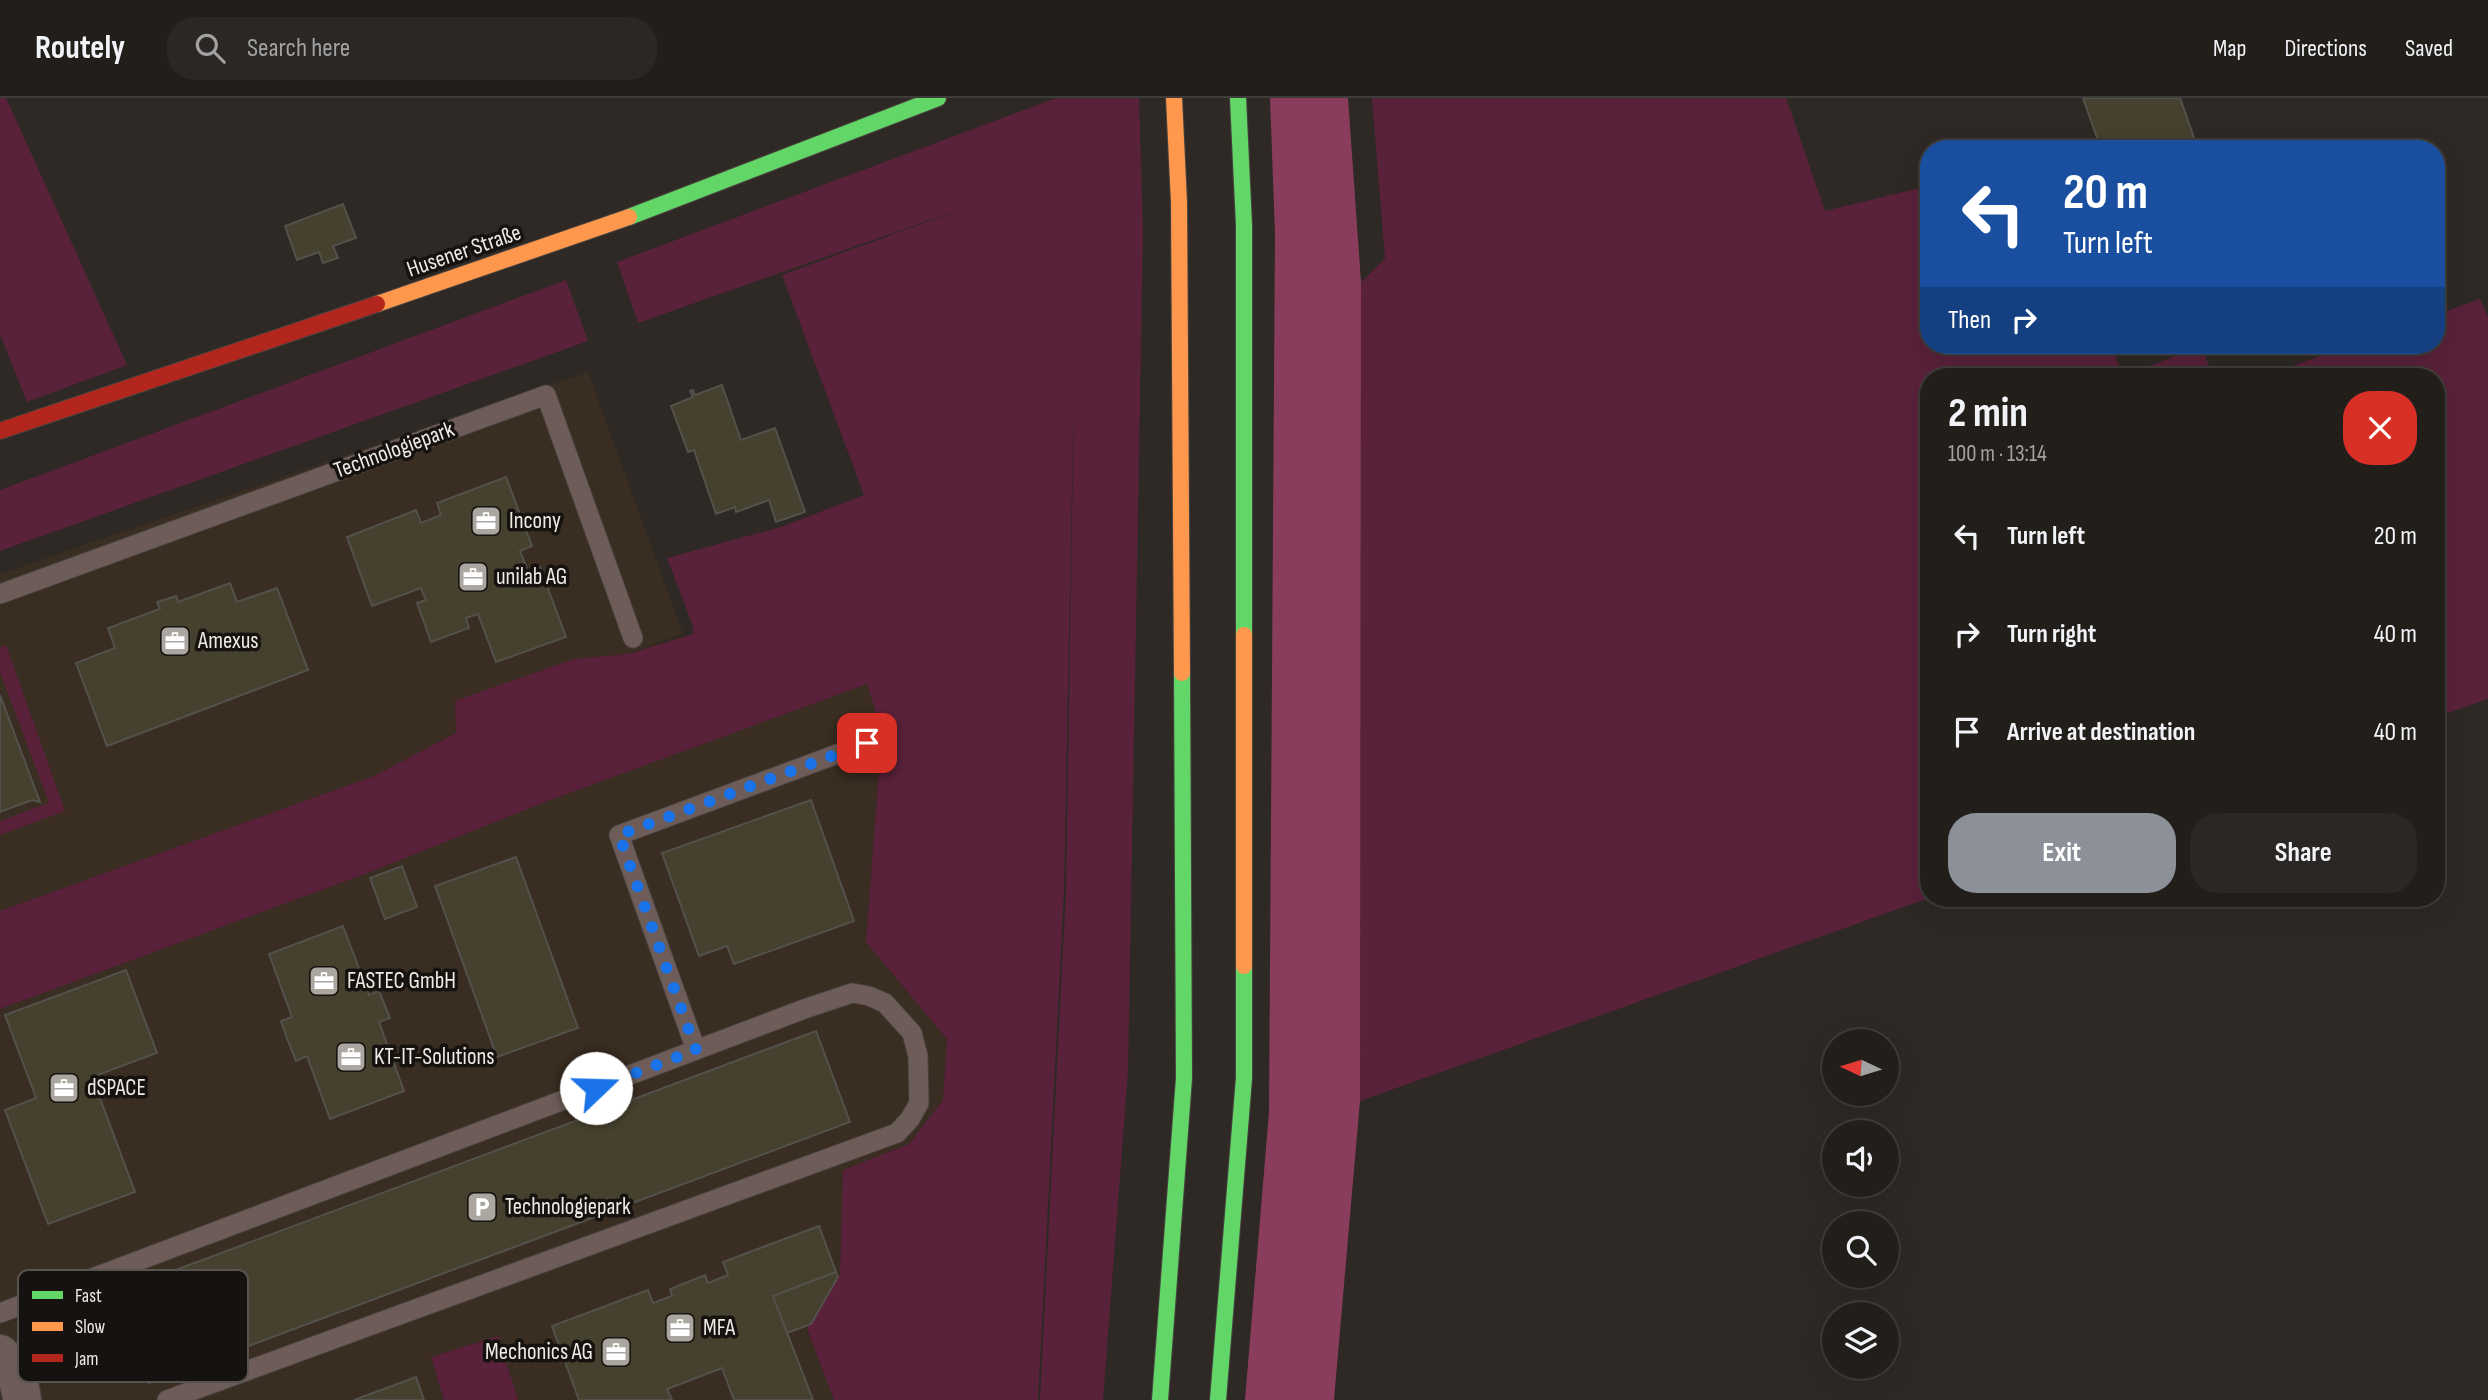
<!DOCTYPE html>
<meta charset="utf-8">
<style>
:root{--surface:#221f1b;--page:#2a2724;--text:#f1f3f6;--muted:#a2a2a3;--line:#3f3d3a;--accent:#8c9099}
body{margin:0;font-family:"Sofia Sans Condensed",sans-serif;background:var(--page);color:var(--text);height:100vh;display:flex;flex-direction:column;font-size:26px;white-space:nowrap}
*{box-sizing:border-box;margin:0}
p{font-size:23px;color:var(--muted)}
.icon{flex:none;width:38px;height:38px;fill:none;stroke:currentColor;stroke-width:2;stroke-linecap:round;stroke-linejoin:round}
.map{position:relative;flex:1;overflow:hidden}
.details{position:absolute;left:1920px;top:270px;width:525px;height:539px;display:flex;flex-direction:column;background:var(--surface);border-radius:28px;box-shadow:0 7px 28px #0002,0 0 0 2px var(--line)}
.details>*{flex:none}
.top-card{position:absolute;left:1920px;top:42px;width:525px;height:214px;border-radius:28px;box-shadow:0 7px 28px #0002,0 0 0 2px var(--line);background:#1a4fa0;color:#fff;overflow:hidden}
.needle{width:46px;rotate:274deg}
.controls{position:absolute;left:1822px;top:931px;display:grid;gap:14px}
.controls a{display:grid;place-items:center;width:77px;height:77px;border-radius:50%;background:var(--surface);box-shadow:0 7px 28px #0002,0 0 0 2px var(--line);font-size:35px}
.pin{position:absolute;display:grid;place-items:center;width:60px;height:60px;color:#fff;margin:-30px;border-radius:14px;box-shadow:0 4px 10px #0006}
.me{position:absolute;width:77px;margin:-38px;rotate:69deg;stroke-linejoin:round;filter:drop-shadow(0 0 5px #0008)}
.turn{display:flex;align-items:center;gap:24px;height:147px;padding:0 28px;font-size:32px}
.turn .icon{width:91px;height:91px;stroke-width:2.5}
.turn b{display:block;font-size:49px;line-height:60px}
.then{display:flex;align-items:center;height:66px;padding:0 28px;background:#0003;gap:14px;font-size:26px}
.round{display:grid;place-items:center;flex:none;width:74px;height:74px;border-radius:28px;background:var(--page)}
.summary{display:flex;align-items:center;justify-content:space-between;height:119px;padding:0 28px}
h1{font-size:42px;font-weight:700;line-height:52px}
.primary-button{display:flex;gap:14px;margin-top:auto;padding:14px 28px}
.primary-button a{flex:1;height:80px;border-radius:28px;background:var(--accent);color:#fff;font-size:28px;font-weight:700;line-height:80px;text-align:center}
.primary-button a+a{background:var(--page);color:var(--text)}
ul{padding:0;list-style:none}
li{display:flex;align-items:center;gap:21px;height:98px;padding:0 28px}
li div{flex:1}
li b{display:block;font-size:26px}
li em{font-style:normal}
header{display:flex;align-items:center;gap:42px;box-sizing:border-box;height:98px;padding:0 35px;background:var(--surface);border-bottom:2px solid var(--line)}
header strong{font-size:33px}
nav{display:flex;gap:38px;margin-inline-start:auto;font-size:24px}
.search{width:490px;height:63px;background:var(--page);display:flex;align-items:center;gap:18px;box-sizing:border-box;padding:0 24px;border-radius:28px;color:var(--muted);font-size:26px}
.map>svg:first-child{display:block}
.built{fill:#3a2d21}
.green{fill:#59223a}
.forest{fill:#8a3c5c}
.building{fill:#46412e;stroke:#53514c;stroke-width:2}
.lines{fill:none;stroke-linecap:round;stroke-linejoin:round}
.lane-casing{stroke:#484440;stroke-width:21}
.street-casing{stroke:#484440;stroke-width:40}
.fast-casing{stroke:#484440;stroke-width:18}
.slow-casing{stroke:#484440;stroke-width:18}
.jam-casing{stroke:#484440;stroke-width:18}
.lane{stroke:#6e5c58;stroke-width:19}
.street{stroke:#6e5c58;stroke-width:38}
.fast{stroke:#63d668;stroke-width:16}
.slow{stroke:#ff974d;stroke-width:16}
.jam{stroke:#b3261e;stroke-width:16}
.route{stroke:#1a73e8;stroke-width:12;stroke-dasharray:0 21.6}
.labels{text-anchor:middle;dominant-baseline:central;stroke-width:7;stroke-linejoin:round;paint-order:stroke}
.street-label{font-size:23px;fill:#f0eae4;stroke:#16120f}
.poi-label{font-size:23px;fill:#f0eae4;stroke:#16120f;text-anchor:start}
.key{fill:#16120f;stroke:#57534f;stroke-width:2}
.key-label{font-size:19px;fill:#f0eae4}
</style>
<header>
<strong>Routely</strong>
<div class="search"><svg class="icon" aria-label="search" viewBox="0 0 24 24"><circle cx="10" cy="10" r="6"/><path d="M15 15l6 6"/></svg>Search here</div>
<nav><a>Map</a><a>Directions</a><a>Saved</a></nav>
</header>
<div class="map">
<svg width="2488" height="1302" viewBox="0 0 2488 1302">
<rect width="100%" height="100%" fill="#2e2924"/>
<g class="built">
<polygon points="588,274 683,536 628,556 574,561 457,635 374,678 0,813 0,476"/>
<polygon points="867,586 882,633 866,844 947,941 943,1003 909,1046 843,1072 840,1176 807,1232 834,1302 518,1302 498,1238 431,1259 444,1302 0,1302 0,911 373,773 553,701"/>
</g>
<g class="green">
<polygon points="0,0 6,0 127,267 27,304 0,236"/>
<polygon points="1056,0 1139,0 1143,134 1128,973 1103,1302 1040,1302 1066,793 1075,236 1064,793 1038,1302 834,1302 807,1231 840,1176 843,1072 909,1046 943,1002 947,941 866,844 882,633 867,586 553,701 373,773 0,911 0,813 374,678 456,635 455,603 574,561 628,556 693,536 693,528 667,460 781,429 864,397 782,177 981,104 638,225 617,164"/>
<polygon points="1372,0 1786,0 1825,113 1928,88 1928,247 2111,247 2123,278 2201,248 2213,278 1928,278 1929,800 1360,1003 1361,184 1385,161"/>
<polygon points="566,182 588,243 0,453 0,392"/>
<polygon points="2480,201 2488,218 2488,601 2436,619 2436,278 2263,278 2351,247 2436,247 2436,217"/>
<polygon points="6,547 65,713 0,737 0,723 49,705 0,574 0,550"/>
<polygon points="498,1238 518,1302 444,1302 431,1259"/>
</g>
<polygon class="forest" points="1270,0 1348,0 1361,184 1360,1003 1334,1302 1245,1302 1269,1014 1275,136"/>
<g class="building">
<polygon points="2083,0 2180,0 2198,51 2101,51"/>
<polygon points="343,106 356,140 333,148 338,160 323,165 319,154 297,162 285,128"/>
<polygon points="722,287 741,342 775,330 805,414 776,424 769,402 736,414 735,409 716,416 694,352 688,354 671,308 693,299 690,293 693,292 695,297"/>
<polygon points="506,379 532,448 520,453 528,473 540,469 566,539 496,564 478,516 466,520 469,530 431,544 417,505 426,502 421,490 372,508 347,439 416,412 421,425 441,417 437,405"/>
<polygon points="230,485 237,504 277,490 308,572 107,648 76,565 115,550 108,530 160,511 157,504 176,498 178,504"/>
<polygon points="0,597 40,704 32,702 0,714"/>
<polygon points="811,702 854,823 734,866 727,848 699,858 662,755"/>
<polygon points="516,759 578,930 497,959 435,788"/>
<polygon points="402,768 417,809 385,821 370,780"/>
<polygon points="343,828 369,897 379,893 390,920 379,924 404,993 330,1021 307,958 296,963 288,943 281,923 292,919 269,856"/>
<polygon points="126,872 157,955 92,979 135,1094 48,1126 5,1012 36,1000 5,917"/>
<polygon points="816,933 850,1024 149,1285 114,1195"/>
<polygon points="819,1128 836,1174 773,1198 813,1302 734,1302 722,1270 667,1291 672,1302 579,1302 552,1228 648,1192 653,1205 672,1198 670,1191 705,1177 708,1185 728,1177 723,1164"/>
<polygon points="836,1174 838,1179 811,1226 787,1235 773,1198"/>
<polygon points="416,1279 424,1302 354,1302"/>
</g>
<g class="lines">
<g class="lane-casing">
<g id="lane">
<polyline points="0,496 546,297 633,540"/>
<polyline points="696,952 619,737 867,645"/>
<polyline points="0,1215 807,910 852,895 869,898 885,905 912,935 918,958 919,1005 910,1021 897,1035 167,1302"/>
</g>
</g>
<g class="street-casing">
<path id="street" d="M0 1256C14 1269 20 1283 22 1302"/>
</g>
<g class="fast-casing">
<g id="fast">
<polyline points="1238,0 1244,127 1244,537"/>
<polyline points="629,119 938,0"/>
<polyline points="1160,1302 1184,980 1182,575"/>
<polyline points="1218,1302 1244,980 1244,868"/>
</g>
</g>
<g class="slow-casing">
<g id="slow">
<polyline points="1174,0 1179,104 1182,575"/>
<polyline points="377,206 629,119"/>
<polyline points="1244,537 1244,868"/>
</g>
</g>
<g class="jam-casing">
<polyline id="jam" points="0,333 377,206"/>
</g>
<use href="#lane" class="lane"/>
<use href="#street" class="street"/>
<use href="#fast" class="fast"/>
<use href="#slow" class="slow"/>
<use href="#jam" class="jam"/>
</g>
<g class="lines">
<polyline class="route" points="596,990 696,952 619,737 867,645"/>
</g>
<defs>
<g id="office-square" transform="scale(1.575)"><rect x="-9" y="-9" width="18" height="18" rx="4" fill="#aca6a1" stroke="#16120f"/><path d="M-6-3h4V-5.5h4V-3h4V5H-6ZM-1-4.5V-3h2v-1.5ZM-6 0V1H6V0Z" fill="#fff"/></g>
<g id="parking-square" transform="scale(1.575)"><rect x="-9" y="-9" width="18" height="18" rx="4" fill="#aca6a1" stroke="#16120f"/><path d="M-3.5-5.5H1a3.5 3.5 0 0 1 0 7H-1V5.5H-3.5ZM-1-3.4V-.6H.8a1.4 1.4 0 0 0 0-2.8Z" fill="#fff"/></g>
</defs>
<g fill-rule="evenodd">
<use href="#office-square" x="486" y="423"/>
<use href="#office-square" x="473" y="479"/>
<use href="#office-square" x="175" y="543"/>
<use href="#office-square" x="324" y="883"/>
<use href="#office-square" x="351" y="959"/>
<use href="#office-square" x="64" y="990"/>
<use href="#parking-square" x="482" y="1109"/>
<use href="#office-square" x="680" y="1230"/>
<use href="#office-square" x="616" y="1254"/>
</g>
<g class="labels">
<g class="street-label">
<text transform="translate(464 153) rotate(-19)">Husener Straße</text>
<text transform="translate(394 352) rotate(-20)">Technologiepark</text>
</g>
<g class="poi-label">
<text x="509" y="423">Incony</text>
<text x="496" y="479">unilab AG</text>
<text x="198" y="543">Amexus</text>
<text x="347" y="883">FASTEC GmbH</text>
<text x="374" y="959">KT-IT-Solutions</text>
<text x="87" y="990">dSPACE</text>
<text x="505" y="1109">Technologiepark</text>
<text x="703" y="1230">MFA</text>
<text x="593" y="1254" text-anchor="end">Mechonics AG</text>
</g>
</g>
<rect x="18" y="1172" width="230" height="112" rx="10" class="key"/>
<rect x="32" y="1193" width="31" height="8" fill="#63d668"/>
<rect x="32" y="1224" width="31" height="9" fill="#ff974d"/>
<rect x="32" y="1256" width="31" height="8" fill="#b3261e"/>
<g class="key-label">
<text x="75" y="1204">Fast</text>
<text x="75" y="1235">Slow</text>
<text x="75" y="1267">Jam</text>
</g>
</svg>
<div class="controls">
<a><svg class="needle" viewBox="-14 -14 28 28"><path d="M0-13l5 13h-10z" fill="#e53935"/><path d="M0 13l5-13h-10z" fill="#a2a2a3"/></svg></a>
<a><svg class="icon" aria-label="sound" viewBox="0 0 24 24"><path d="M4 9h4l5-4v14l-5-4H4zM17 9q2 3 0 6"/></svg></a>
<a><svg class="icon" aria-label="search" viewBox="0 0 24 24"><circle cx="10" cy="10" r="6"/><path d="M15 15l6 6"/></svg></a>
<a><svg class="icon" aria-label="layers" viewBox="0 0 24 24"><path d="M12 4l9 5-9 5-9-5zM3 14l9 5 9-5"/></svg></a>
</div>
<div class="pin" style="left:867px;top:645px;background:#d93025"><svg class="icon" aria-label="arrive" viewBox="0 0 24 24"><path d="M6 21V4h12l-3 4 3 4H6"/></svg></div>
<svg class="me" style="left:596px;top:990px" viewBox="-20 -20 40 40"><circle r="19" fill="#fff"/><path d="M0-13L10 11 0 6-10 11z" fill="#1a73e8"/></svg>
<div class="top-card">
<div class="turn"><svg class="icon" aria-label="left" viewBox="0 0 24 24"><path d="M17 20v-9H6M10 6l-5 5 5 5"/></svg><div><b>20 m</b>Turn left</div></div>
<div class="then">Then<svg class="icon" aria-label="right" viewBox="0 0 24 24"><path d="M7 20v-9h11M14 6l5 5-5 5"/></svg></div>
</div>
<section class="details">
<div class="summary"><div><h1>2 min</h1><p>100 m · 13:14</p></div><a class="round" style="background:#d93025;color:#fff"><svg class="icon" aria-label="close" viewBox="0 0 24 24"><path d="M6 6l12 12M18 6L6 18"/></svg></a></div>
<ul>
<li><svg class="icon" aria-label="left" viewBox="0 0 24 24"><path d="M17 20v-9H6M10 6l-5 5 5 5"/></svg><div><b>Turn left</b></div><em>20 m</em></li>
<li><svg class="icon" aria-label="right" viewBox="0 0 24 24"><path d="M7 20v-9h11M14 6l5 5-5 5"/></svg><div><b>Turn right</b></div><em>40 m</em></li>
<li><svg class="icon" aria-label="arrive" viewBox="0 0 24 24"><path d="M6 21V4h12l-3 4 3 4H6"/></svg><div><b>Arrive at destination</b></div><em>40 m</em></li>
</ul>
<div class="primary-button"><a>Exit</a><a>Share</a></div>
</section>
</div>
